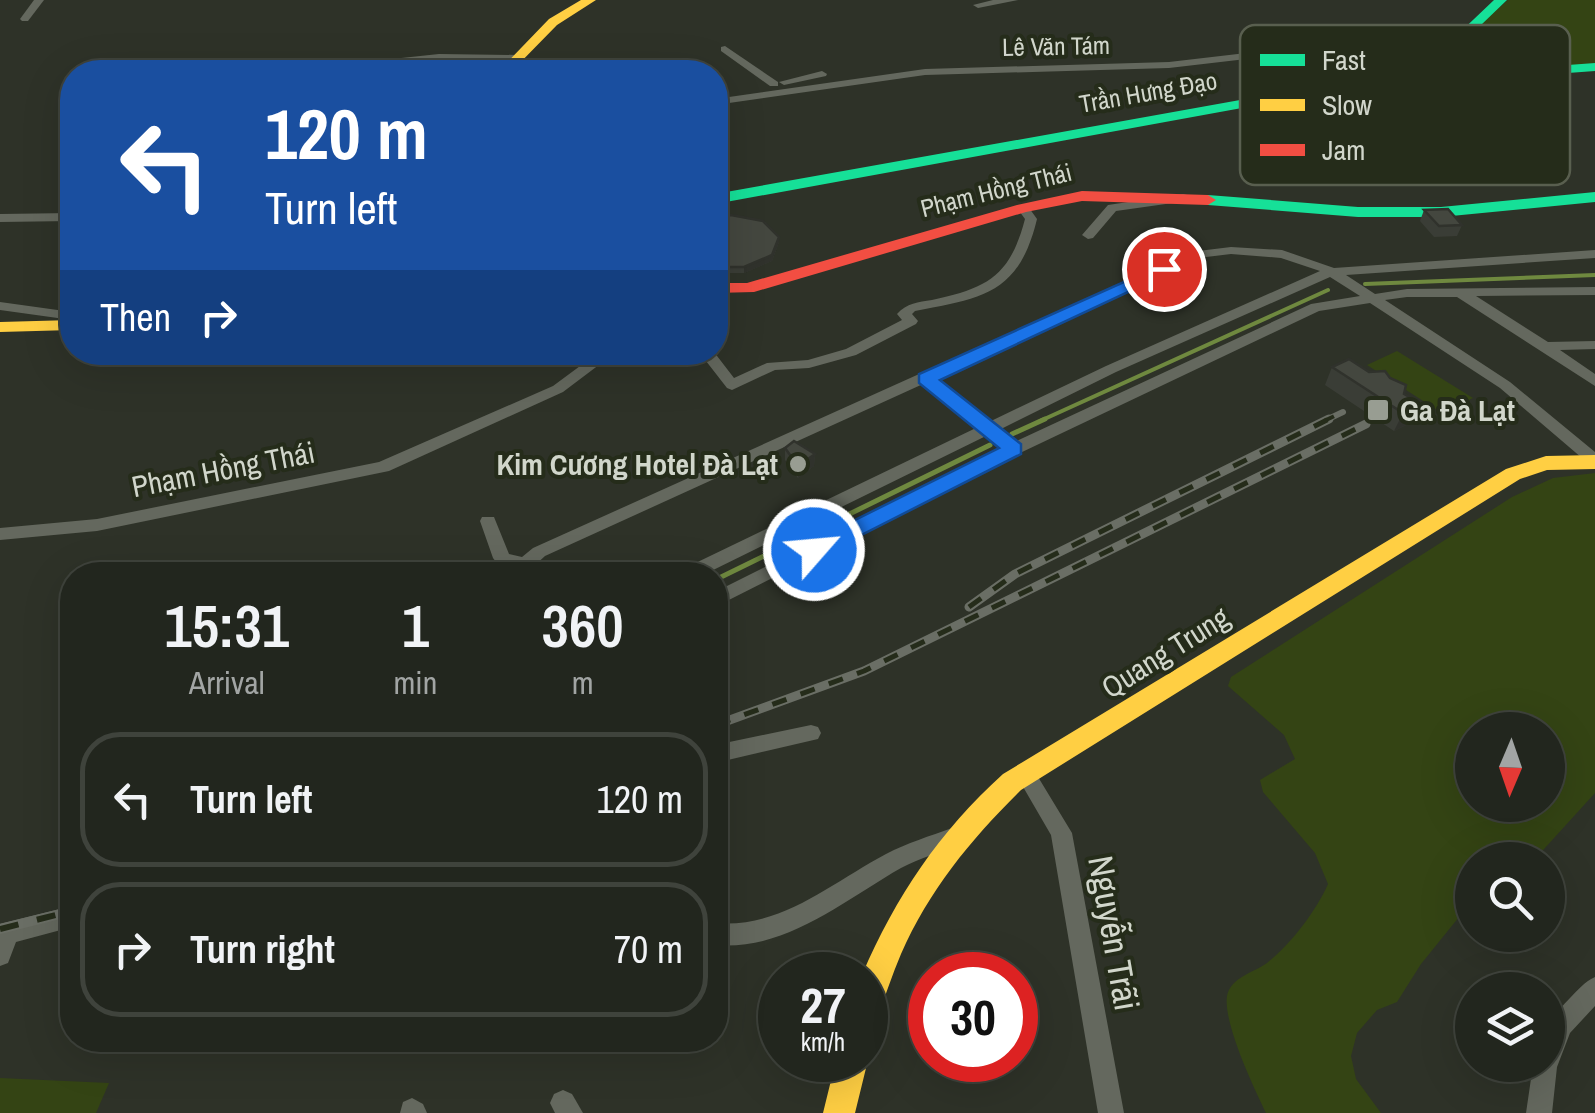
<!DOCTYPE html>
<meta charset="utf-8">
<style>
:root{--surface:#22261e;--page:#2a2e27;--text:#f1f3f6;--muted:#a2a5a4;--line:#3f433c}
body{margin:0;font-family:"Archivo Narrow",sans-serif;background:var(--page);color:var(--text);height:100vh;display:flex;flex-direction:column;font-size:38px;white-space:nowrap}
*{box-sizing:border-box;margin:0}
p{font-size:32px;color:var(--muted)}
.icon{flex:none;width:55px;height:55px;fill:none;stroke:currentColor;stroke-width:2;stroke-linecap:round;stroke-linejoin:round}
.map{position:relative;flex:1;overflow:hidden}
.details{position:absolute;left:60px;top:562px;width:668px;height:490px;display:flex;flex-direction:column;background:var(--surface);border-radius:40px;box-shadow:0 10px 40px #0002,0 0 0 2px var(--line)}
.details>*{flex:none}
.guide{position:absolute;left:60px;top:60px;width:668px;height:305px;border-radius:40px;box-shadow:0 10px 40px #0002,0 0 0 2px var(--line);background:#1a4fa0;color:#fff;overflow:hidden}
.needle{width:65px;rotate:182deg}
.tools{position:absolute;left:1455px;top:712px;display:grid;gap:20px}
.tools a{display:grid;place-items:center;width:110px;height:110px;border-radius:50%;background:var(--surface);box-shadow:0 10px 40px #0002,0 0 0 2px var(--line);font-size:50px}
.speed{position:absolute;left:758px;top:952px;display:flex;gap:20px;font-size:50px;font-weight:700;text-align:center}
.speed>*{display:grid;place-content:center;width:130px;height:130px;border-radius:50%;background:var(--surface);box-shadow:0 10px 40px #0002,0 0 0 2px var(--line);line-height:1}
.speed small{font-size:25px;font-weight:400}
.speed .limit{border:15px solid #d22;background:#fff;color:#111}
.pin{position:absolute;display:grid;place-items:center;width:85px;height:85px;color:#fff;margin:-42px;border:5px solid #fff;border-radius:50%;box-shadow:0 2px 10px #0007}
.me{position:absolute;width:110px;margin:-55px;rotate:63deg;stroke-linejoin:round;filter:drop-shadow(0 0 8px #0008)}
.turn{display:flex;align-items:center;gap:35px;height:210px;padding:0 40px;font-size:45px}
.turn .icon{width:130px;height:130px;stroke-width:2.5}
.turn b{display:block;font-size:70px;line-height:85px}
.then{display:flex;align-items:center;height:95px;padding:0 40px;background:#0003;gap:20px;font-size:38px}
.eta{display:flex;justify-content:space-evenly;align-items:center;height:170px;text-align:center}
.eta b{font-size:60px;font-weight:600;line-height:70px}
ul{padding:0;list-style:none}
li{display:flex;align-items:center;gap:30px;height:135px;margin:0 20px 15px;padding:0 20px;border:5px solid var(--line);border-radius:40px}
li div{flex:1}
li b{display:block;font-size:38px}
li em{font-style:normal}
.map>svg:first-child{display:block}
.green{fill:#344414;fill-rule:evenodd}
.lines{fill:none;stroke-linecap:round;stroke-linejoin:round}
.stream-far2{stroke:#6f893f;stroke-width:4}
.stream-far1{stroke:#6f893f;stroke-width:5}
.stream{stroke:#6f893f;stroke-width:6}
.street{fill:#64685e;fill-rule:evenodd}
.fast{fill:#16e098;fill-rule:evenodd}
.slow{fill:#ffcf43;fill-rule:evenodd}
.jam{fill:#f24e42;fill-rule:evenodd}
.rail-far2-casing{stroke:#6a6e65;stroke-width:6}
.rail-far1-casing{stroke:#6a6e65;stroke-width:9}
.rail-casing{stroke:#6a6e65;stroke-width:10}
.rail-far2{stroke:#252c1a;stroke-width:4;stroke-dasharray:11;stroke-linecap:butt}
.rail-far1{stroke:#252c1a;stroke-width:5;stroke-dasharray:15;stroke-linecap:butt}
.rail{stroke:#252c1a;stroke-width:6;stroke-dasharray:19;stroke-linecap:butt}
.wall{fill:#3a3d36}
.shaded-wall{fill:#30322c}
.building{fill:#44473f;stroke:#30322c;stroke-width:2.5}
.route{fill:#1a73e8;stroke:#114b97;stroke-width:2.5}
.poi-dot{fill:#989d92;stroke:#252c1a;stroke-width:4}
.labels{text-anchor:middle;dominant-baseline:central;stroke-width:8;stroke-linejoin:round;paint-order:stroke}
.far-street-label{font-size:25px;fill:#d1d6cb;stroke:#252c1a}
.poi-label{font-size:30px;font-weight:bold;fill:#d1d6cb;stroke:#252c1a;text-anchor:start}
.street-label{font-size:30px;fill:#d1d6cb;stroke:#252c1a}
.near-street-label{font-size:35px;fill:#d1d6cb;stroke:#252c1a}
.key{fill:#252c1a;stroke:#595f4f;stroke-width:2.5}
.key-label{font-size:28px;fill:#d1d6cb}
</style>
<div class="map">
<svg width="1595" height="1113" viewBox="0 0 1595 1113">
<rect width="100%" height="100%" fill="#2e3228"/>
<g class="green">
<polygon points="1508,0 1595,0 1595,65 1437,73 1429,69"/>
<polygon points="1397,351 1473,398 1442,413 1367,365"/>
<path d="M1595 473V793L1534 860H1472V901L1421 964 1397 1002 1377 1010 1357 1033 1351 1056 1356 1079 1381 1113H1266C1254 1088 1223 1023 1227 996 1231 977 1253 973 1267 963 1291 944 1316 911 1328 884L1315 853 1263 792 1260 780 1295 759 1284 735 1228 686 1231 677 1512 497 1553 478ZM1472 730H1548V805H1472Z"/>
<polygon points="0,1078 109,1083 96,1113 0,1113"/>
</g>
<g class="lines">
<g class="stream-far2">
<polyline points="1365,284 1595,275"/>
<polyline points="1040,421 1328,290"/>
</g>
<g class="stream-far1">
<polyline points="1012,434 1045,419"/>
<polyline points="715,580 990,445"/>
</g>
<polyline class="stream" points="63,811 72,806"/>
<g class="street">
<polygon points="34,0 44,0 28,21 22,21 20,19"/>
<polygon points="993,0 1018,0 978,8 973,5"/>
<polygon points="725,46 778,82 778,86 770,86 721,51 721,47"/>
<polygon points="1305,46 1340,52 1398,79 1389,81 1334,57 1305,52 1169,68 925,75 715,105 715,99 925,69 1169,62"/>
<polygon points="439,54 518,55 523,58 518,61 439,60 326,72 321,69 326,66"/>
<polygon points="822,71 827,74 826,76 784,85 779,82"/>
<polygon points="1183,194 1187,195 1187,201 1116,211 1093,238 1088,239 1082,235 1108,205"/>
<path d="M1019 205H1027L1037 219C1019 294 983 298 915 311L912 314 918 321 916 324 856 355 809 368 775 370 732 390 727 388 699 352H714L734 378 767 363 808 360 846 349 902 320 897 314C907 303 918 302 932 300 988 288 1010 276 1025 219L1017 208Z"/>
<polygon points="72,213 72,221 0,222 0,214"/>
<path d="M1231 247 1282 250 1334 268 1595 250V258L1346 275 1375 294 1407 289 1595 287V295L1476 296 1548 342 1595 341V349L1560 350 1595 374V386L1457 297H1407L1385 300 1510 382 1595 452V465L1589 464 1500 388 1370 303 1319 311 1020 453 715 607V592L1008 445 1311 304 1360 296 1330 277 1116 372 1001 429 1005 434 1003 438 997 439 988 435 703 575H678L681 570 978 427 923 384 545 556 533 567 531 575H513L515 568 496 562 493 558 480 521 482 517H494L509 554 522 557 533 548 1190 252ZM1231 254 1281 258 1320 271 1106 366 991 421 935 379 1198 258Z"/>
<polygon points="0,302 72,312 72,320 0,310"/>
<polygon points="599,352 616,352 563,392 389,471 97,531 0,540 0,528 97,519 379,462 553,386"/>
<polygon points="811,725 818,727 821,733 818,739 715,763 715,745"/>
<polygon points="1025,764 1032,767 1072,833 1124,1113 1098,1113 1051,835 1015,773 1018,767"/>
<path d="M952 828 960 831 963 838 960 845C940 852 920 858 901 868 843 901 786 951 715 945V923C781 929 831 883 886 854 907 843 930 836 952 828Z"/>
<polygon points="72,906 72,927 16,942 8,963 0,966 0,924"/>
<path d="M1595 977V1006L1570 1033 1557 1067 1552 1113H1526L1533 1065H1548C1548 1029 1544 1025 1570 998 1578 990 1584 982 1595 977Z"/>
<polygon points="563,1090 572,1094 583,1113 555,1113 550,1103 554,1094"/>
<polygon points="412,1098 423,1104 427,1113 400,1113 403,1102"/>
</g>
<g class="fast">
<polygon points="1494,0 1507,0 1429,75 1595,63 1595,71 1341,90 715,204 715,194 1341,82 1413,77"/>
<polygon points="1595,192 1595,202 1441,217 1358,217 1208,205 1200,200 1208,195 1358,207 1441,207"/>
</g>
<g class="slow">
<polygon points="581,0 596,0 557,25 511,72 498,72 549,19"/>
<polygon points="72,320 72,330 0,332 0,322"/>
<path d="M1595 455V469L1547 470 1520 479 1021 790C972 838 929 890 901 954 892 975 885 998 876 1020L865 1024V975H862C896 896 939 832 1003 774L1506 469 1546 456Z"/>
<polygon points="865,1053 868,1060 855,1113 823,1113 836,1060 865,1060"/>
</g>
<polygon class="jam" points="1082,191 1208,195 1216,200 1208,205 1082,201 1026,212 754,292 715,293 715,283 747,283 1017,205"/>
<g class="rail-far2-casing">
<polyline id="rail-far2" points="1324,421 1343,412"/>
</g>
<g class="rail-far1-casing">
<g id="rail-far1">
<polyline points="969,607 1015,574 1329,419"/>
<polyline points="716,725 864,671 1366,424"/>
</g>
</g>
<g class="rail-casing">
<g id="rail">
<polyline points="715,725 723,722"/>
<polyline points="0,929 72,911"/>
</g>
</g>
<use href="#rail-far2" class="rail-far2"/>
<use href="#rail-far1" class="rail-far1"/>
<use href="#rail" class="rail"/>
</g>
<g class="wall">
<polygon points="1424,210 1462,225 1457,236 1434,237 1420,221"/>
<polygon points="715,218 779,237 779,242 772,261 744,273 715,273"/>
<polygon points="1332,367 1369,372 1390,378 1404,394 1412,422 1394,431 1325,385"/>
<polygon points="785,448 815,454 814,466 798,478 785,460"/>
</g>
<g class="shaded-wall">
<polygon points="779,237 779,242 772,261 744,273 744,267"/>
<polygon points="387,352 467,352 454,356 391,366"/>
<polygon points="1421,404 1412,422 1394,431 1403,413"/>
<polygon points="815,454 814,466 798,478 798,466"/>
</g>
<g class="building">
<polygon points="1448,209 1462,225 1439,226 1424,210"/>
<polygon points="731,215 763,221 779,237 772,255 744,267 715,267 715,218"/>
<polygon points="1349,359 1369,372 1385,371 1390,378 1406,385 1404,394 1421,404 1403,413 1332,367"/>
<polygon points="794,441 815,454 798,466 785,448"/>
</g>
<polygon class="route" points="1164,264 1171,265 1171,272 940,380 1021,444 1021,454 822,555 807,555 807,544 999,448 919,383 919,374"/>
<g class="poi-dot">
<rect x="1366" y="398" width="24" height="24" rx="5"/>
<circle cx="798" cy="464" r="10"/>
</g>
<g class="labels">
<g class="far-street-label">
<text transform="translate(1056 46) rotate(-1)">Lê Văn Tám</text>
<text transform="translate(1148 92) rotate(-10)">Trần Hưng Đạo</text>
<text transform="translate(996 190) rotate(-14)">Phạm Hồng Thái</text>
</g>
<g class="poi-label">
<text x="1400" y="410">Ga Đà Lạt</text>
<text x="778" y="464" text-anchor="end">Kim Cương Hotel Đà Lạt</text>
</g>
<g class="street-label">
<text transform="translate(223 469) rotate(-11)">Phạm Hồng Thái</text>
<text transform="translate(1165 652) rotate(-32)">Quang Trung</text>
</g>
<g class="near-street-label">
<text transform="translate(1114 933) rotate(80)">Nguyễn Trãi</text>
</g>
</g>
<rect x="1240" y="25" width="330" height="160" rx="15" class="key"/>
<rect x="1260" y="54" width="45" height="12" fill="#16e098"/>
<rect x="1260" y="99" width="45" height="12" fill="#ffcf43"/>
<rect x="1260" y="144" width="45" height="12" fill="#f24e42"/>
<g class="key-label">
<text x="1322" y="70">Fast</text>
<text x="1322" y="115">Slow</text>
<text x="1322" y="160">Jam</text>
</g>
</svg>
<div class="tools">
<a><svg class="needle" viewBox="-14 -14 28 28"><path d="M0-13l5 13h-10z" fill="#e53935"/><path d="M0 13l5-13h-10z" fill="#a2a5a4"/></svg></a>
<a><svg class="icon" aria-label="search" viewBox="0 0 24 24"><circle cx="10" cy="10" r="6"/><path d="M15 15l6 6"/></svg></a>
<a><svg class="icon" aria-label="layers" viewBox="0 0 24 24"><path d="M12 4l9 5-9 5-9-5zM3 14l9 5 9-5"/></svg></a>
</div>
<div class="speed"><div>27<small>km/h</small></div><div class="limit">30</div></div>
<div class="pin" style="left:1164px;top:269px;background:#d93025"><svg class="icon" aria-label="arrive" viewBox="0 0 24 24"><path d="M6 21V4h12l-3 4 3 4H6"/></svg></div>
<svg class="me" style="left:814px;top:550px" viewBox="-20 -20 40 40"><circle r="17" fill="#1a73e8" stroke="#fff" stroke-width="3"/><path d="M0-11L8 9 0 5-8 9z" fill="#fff"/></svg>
<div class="guide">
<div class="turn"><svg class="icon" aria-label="left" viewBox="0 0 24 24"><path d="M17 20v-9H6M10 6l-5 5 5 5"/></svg><div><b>120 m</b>Turn left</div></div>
<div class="then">Then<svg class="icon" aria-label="right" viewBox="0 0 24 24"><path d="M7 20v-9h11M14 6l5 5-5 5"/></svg></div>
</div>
<section class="details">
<div class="eta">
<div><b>15:31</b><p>Arrival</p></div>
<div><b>1</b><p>min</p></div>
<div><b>360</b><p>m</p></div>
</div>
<ul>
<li><svg class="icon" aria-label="left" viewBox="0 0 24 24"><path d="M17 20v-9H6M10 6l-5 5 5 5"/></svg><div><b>Turn left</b></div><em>120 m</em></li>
<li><svg class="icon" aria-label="right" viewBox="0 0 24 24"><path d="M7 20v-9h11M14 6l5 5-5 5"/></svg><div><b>Turn right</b></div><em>70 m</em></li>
</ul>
</section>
</div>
